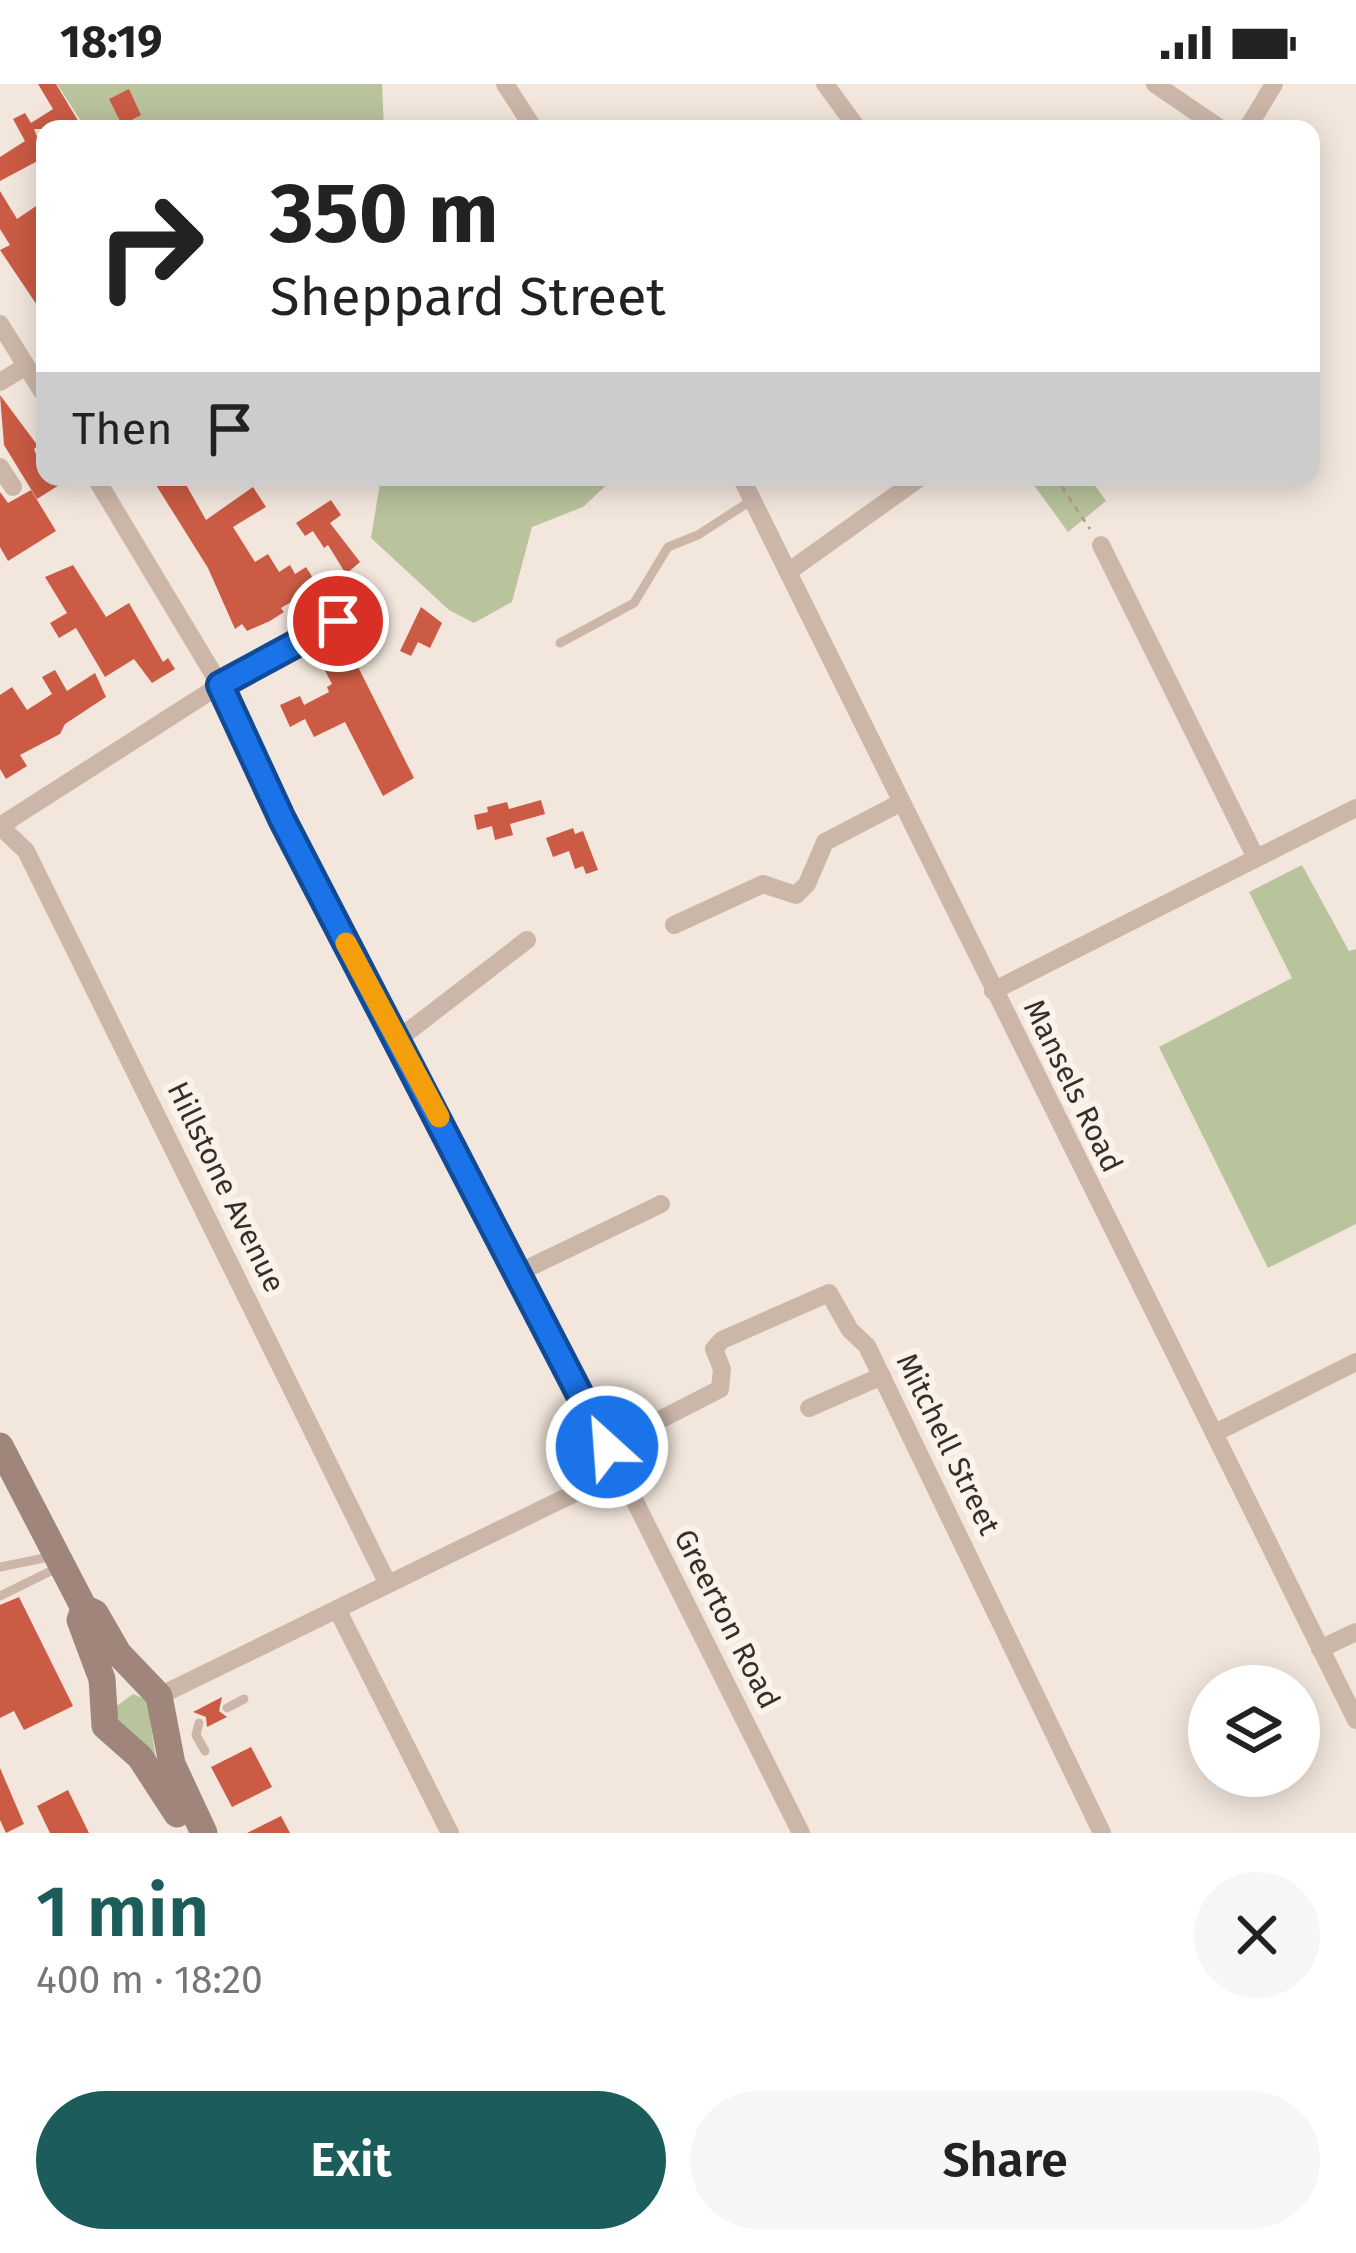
<!DOCTYPE html>
<meta charset="utf-8">
<style>
:root{--surface:#fff;--page:#f6f6f6;--text:#222;--muted:#767676;--accent:#1c5d5c}
body{margin:0;font-family:"Fira Sans",sans-serif;background:var(--page);color:var(--text);height:100vh;display:flex;flex-direction:column;font-size:45px;white-space:nowrap}
*{box-sizing:border-box;margin:0}
p{font-size:39px;color:var(--muted)}
.icon{flex:none;width:66px;height:66px;fill:none;stroke:currentColor;stroke-width:2;stroke-linecap:round;stroke-linejoin:round}
.map{position:relative;height:1749px;overflow:hidden}
.panel{display:flex;flex-direction:column;background:var(--surface);flex:1}
.panel>*{flex:none}
.hud{position:absolute;left:36px;top:36px;width:1284px;height:366px;border-radius:24px;box-shadow:0 6px 30px #0003;background:#fff;color:var(--text);overflow:hidden}
.buttons{position:absolute;left:1188px;top:1581px;display:grid;gap:24px}
.buttons a{display:grid;place-items:center;width:132px;height:132px;border-radius:50%;background:var(--surface);box-shadow:0 6px 30px #0003;font-size:60px}
.pin{position:absolute;display:grid;place-items:center;width:102px;height:102px;color:#fff;margin:-51px;border:6px solid #fff;border-radius:50%;box-shadow:0 3px 12px #0007}
.me{position:absolute;width:132px;margin:-66px;rotate:334deg;stroke-linejoin:round;filter:drop-shadow(0 0 9px #0008)}
.turn{display:flex;align-items:center;gap:42px;height:252px;padding:0 36px;font-size:54px}
.turn .icon{width:156px;height:156px;stroke-width:2.5}
.turn b{display:block;font-size:84px;line-height:102px}
.then{display:flex;align-items:center;height:114px;padding:0 36px;background:#0003;gap:24px;font-size:45px}
.round{display:grid;place-items:center;flex:none;width:126px;height:126px;border-radius:63px;background:var(--page)}
.summary{display:flex;align-items:center;justify-content:space-between;height:204px;padding:0 36px}
h1{font-size:72px;font-weight:600;line-height:90px;color:var(--accent)}
.primary-button{display:flex;gap:24px;margin-top:auto;padding:24px 36px}
.primary-button a{flex:1;height:138px;border-radius:72px;background:var(--accent);color:#fff;font-size:48px;font-weight:600;line-height:138px;text-align:center}
.primary-button a+a{background:var(--page);color:var(--text)}
.status{display:flex;justify-content:space-between;align-items:center;height:84px;padding:0 60px;background:var(--surface);direction:ltr}
.status svg{height:33px;fill:currentColor}
.map>svg:first-child{display:block}
.green{fill:#b9c39c}
.building{fill:#cb5b44}
.lines{fill:none;stroke-linecap:round;stroke-linejoin:round}
.path{stroke:#b8a092;stroke-width:3;stroke-dasharray:6 6;stroke-linecap:butt}
.service{stroke:#ccb6a8;stroke-width:9}
.minor{stroke:#ccb6a8;stroke-width:18}
.secondary{stroke:#a0857a;stroke-width:27}
.route-casing{stroke:#114b97;stroke-width:30}
.route{stroke:#1a73e8;stroke-width:21}
.slow{stroke:#f59e0b;stroke-width:21}
.labels{text-anchor:middle;dominant-baseline:central;stroke-width:12;stroke-linejoin:round;paint-order:stroke}
.street-label{font-size:30px;fill:#392d29;stroke:#fbf2ea}
</style>
<div class="status"><b>18:19</b><svg viewBox="0 0 49 12"><path d="M0 12V9h3v3zM5 12V6h3v6zM10 12V3h3v9zM15 12V0h3v12zM26 1h20v11H26zM47 4h2v5h-2z"/></svg></div>
<div class="map">
<svg width="1356" height="1749" viewBox="0 0 1356 1749">
<rect width="100%" height="100%" fill="#f3e7dd"/>
<g class="green">
<polygon points="57,0 382,0 384,45 86,45"/>
<polygon points="381,393 615,393 583,423 532,443 512,518 474,539 449,526 371,454"/>
<polygon points="1028,393 1089,393 1106,417 1068,448"/>
<polygon points="1302,781 1349,867 1356,865 1356,1140 1268,1184 1159,963 1292,894 1249,808"/>
<polygon points="133,1610 147,1616 156,1676 119,1644 115,1623"/>
</g>
<g class="building">
<polygon points="38,0 56,0 83,45 34,45 45,73 0,97 0,73 25,57 13,35 25,29 31,39 53,25"/>
<polygon points="129,5 141,31 122,41 109,15"/>
<polygon points="0,107 17,135 45,116 45,143 37,152 45,165 45,233 0,166 10,161 0,145"/>
<polygon points="0,311 38,362 34,365 45,393 72,393 37,415 4,361"/>
<polygon points="151,393 184,397 206,436 253,403 266,423 233,443 255,478 268,470 279,488 290,481 295,490 306,483 318,502 281,524 284,528 270,537 247,547 242,540 235,545 208,484"/>
<polygon points="31,406 56,447 8,477 0,463 0,408 8,419"/>
<polygon points="331,416 341,431 330,439 360,478 346,490 328,461 324,464 313,447 305,452 296,439"/>
<polygon points="73,481 106,533 129,519 163,578 168,574 175,585 152,599 134,575 105,593 76,544 59,554 50,539 67,529 45,493"/>
<polygon points="421,523 442,539 430,564 418,558 411,572 400,567"/>
<polygon points="349,565 414,694 383,712 345,638 314,653 305,635 290,643 280,621 300,612 304,621 329,608 327,603 332,600 321,579"/>
<polygon points="55,586 67,607 95,589 106,613 65,640 60,650 20,671 27,682 6,695 0,685 0,611 12,603 27,626 52,610 42,593"/>
<polygon points="541,716 545,730 510,740 513,751 495,756 492,742 477,746 474,731 488,728 487,723 507,718 509,725"/>
<polygon points="573,744 575,750 583,747 598,786 586,790 583,782 575,785 569,767 553,773 546,754"/>
<polygon points="19,1513 73,1622 24,1646 14,1627 0,1634 0,1521"/>
<polygon points="222,1613 219,1627 227,1633 207,1643 206,1633 193,1628"/>
<polygon points="251,1663 272,1703 232,1723 211,1683"/>
<polygon points="0,1684 24,1740 6,1749 0,1736"/>
<polygon points="68,1706 89,1749 50,1749 37,1722"/>
<polygon points="281,1732 290,1749 247,1749"/>
</g>
<g class="lines">
<polyline class="path" points="1055,393 1090,445"/>
<g class="service">
<polyline points="560,559 634,519 668,463 698,451 752,416"/>
<polyline points="0,1483 54,1472"/>
<polyline points="0,1512 59,1483"/>
<polyline points="227,1624 244,1615"/>
<polyline points="199,1639 196,1651 205,1667"/>
</g>
<g class="minor">
<polyline points="505,0 534,45"/>
<polyline points="825,0 858,45"/>
<polyline points="1155,0 1221,45"/>
<polyline points="1247,45 1274,0"/>
<polyline points="0,240 45,312"/>
<polyline points="0,298 26,282"/>
<polyline points="0,383 13,403"/>
<polyline points="95,393 220,601 282,735 520,1188 801,1749"/>
<polyline points="741,393 1356,1636"/>
<polyline points="1101,461 1256,774"/>
<polyline points="788,488 921,393"/>
<polyline points="0,742 26,767 387,1498"/>
<polyline points="0,742 220,601 338,537"/>
<polyline points="674,841 763,800 796,811 807,800 825,758 898,720"/>
<polyline points="993,907 1356,724"/>
<polyline points="397,956 527,856"/>
<polyline points="520,1188 661,1120"/>
<polyline points="809,1324 882,1292"/>
<polyline points="1215,1349 1356,1278"/>
<polyline points="607,1363 720,1305 722,1285 714,1265 722,1256 829,1209 850,1246 867,1262 1102,1749"/>
<polyline points="337,1525 450,1749"/>
<polyline points="1320,1565 1356,1548"/>
<polyline points="159,1612 620,1387"/>
</g>
<g class="secondary">
<polyline points="0,1362 84,1524 95,1529 118,1569 159,1612 172,1680 204,1749"/>
<polyline points="84,1525 80,1536 102,1595 105,1642 140,1673 177,1730"/>
</g>
</g>
<g class="lines">
<g class="route-casing">
<polyline id="route" points="338,537 220,601 282,735 607,1363"/>
</g>
<use href="#route" class="route"/>
<polyline class="slow" points="346,859 439,1033"/>
</g>
<g class="labels">
<g class="street-label">
<text transform="translate(1073 1002) rotate(64)">Mansels Road</text>
<text transform="translate(226 1103) rotate(64)">Hillstone Avenue</text>
<text transform="translate(948 1360) rotate(64)">Mitchell Street</text>
<text transform="translate(727 1535) rotate(63)">Greerton Road</text>
</g>
</g>
</svg>
<div class="buttons">
<a><svg class="icon" aria-label="layers" viewBox="0 0 24 24"><path d="M12 4l9 5-9 5-9-5zM3 14l9 5 9-5"/></svg></a>
</div>
<div class="pin" style="left:338px;top:537px;background:#d93025"><svg class="icon" aria-label="arrive" viewBox="0 0 24 24"><path d="M6 21V4h12l-3 4 3 4H6"/></svg></div>
<svg class="me" style="left:607px;top:1363px" viewBox="-20 -20 40 40"><circle r="17" fill="#1a73e8" stroke="#fff" stroke-width="3"/><path d="M0-11L8 9 0 5-8 9z" fill="#fff"/></svg>
<div class="hud">
<div class="turn"><svg class="icon" aria-label="right" viewBox="0 0 24 24"><path d="M7 20v-9h11M14 6l5 5-5 5"/></svg><div><b>350 m</b>Sheppard Street</div></div>
<div class="then">Then<svg class="icon" aria-label="arrive" viewBox="0 0 24 24"><path d="M6 21V4h12l-3 4 3 4H6"/></svg></div>
</div>
</div>
<section class="panel">
<div class="summary"><div><h1>1 min</h1><p>400 m · 18:20</p></div><a class="round"><svg class="icon" aria-label="close" viewBox="0 0 24 24"><path d="M6 6l12 12M18 6L6 18"/></svg></a></div>
<div class="primary-button"><a>Exit</a><a>Share</a></div>
</section>
